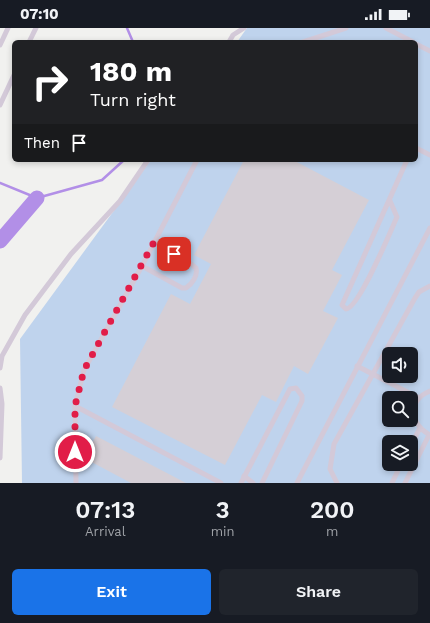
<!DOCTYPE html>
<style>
:root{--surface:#171b24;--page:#20242c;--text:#f1f3f6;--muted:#9ea1a6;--accent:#1a73e8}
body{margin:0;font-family:"Work Sans",sans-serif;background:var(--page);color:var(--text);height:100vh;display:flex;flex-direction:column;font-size:15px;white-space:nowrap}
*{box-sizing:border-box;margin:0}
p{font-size:13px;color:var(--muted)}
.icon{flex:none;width:22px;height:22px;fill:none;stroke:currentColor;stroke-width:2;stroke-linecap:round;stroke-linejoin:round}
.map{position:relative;height:455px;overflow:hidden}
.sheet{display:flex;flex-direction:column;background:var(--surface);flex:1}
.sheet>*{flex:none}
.guide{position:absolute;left:12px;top:12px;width:406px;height:122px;border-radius:6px;box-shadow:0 2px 6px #0003;background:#202124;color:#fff;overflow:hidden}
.controls{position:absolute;left:382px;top:319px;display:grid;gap:8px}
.controls a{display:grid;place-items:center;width:36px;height:36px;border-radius:6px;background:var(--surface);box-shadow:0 2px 6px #0003;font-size:20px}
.pin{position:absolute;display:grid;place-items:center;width:34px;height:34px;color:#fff;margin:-17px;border-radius:8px;box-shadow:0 2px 6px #0006}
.me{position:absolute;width:44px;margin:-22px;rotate:0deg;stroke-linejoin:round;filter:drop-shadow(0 0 3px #0008)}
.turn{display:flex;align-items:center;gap:14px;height:84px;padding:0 12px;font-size:18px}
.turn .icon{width:52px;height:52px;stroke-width:2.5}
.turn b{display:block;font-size:28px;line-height:34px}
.then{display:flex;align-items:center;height:38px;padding:0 12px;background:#0003;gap:8px;font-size:15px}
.eta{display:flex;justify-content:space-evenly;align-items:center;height:68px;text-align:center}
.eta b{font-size:24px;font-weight:600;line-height:28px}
.button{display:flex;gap:8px;margin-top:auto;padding:8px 12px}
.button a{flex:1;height:46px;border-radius:6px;background:var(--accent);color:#fff;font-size:16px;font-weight:600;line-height:46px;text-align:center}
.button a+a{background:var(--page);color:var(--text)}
.status{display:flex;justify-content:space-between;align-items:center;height:28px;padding:0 20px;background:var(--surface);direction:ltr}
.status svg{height:11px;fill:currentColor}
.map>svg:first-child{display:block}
.green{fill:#bfd3ed;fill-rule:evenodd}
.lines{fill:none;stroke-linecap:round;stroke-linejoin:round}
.stream{stroke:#b28fe7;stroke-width:2.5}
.river{stroke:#b28fe7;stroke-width:15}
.building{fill:#d5cfd6}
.lane{stroke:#d3c9d8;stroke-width:5}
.route{stroke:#e11d48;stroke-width:7;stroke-dasharray:0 12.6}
</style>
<div class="status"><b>07:10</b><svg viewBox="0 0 49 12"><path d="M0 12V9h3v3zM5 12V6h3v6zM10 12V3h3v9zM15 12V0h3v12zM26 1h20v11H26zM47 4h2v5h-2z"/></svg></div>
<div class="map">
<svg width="430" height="455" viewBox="0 0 430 455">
<rect width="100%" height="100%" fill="#f1f1ef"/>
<path class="green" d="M247 0H430V455H22L20 311 151 132H416V14H237ZM389 326H411V348H389ZM389 370H411V392H389ZM389 414H411V436H389Z"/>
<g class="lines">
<g class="stream">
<polyline points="127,0 133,14"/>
<polyline points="0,155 37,170 102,152 124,132"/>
</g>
<polyline class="river" points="0,213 37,170"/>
</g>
<g class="building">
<polygon points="244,132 293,132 369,172 332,242 342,247 323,283 338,290 308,346 294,338 276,374 262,367 225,437 112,379 171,266 190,276 211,236 194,227"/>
<polygon points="96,408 186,455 131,455 84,430"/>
</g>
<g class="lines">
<g class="lane">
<polyline points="386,0 413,14"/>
<polyline points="29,14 36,0"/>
<polyline points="229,14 233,7 244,0"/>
<polyline points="303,14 346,0"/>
<polyline points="416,16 430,23"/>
<polyline points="0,17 8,0"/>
<polyline points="0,77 14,47"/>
<polyline points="416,120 430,127"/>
<path d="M390 173 397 189C390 204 359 280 346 281L342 277 407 132"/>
<path d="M142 238 182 260H186C192 256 198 248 196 240L191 236 154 214"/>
<polyline points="357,338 419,370"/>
<polyline points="0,340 2,328 25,287 71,226 120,173 148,132"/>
<polyline points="0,360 2,376 0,430"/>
<path d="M430 363C407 372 410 397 430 407"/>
<polyline points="75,378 221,455"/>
<polyline points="411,417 420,400"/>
<polyline points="244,448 253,455"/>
<polyline points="76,455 75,378 84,342 142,238 197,132"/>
<polyline points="241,455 290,361 296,360 302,368 302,373 262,455"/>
<polyline points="297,455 430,200"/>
<polyline points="337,455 330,441 334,416 415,270 419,264 430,258"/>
<polyline points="392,455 401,436"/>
<polyline points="405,455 429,407"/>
</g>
</g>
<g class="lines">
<polyline class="route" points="75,424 75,378 84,342 154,214 174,226"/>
</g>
</svg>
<div class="controls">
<a><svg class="icon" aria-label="sound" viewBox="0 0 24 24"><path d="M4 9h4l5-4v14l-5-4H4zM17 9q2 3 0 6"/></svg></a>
<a><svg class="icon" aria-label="search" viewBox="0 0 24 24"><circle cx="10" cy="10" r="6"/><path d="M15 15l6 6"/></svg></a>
<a><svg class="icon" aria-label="layers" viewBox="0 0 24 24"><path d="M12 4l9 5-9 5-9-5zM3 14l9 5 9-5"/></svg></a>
</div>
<div class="pin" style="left:174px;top:226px;background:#d93025"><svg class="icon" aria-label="arrive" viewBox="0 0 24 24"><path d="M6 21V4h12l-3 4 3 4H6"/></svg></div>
<svg class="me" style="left:75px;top:424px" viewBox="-20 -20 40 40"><circle r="17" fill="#e11d48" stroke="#fff" stroke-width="3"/><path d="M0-11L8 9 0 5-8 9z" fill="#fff"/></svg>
<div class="guide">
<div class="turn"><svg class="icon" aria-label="right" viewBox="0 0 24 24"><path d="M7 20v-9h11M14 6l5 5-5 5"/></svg><div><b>180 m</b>Turn right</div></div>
<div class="then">Then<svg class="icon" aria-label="arrive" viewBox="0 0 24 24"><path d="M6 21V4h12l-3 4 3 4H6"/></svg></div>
</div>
</div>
<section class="sheet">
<div class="eta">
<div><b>07:13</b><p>Arrival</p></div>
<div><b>3</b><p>min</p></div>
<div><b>200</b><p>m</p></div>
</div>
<div class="button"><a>Exit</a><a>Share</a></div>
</section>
